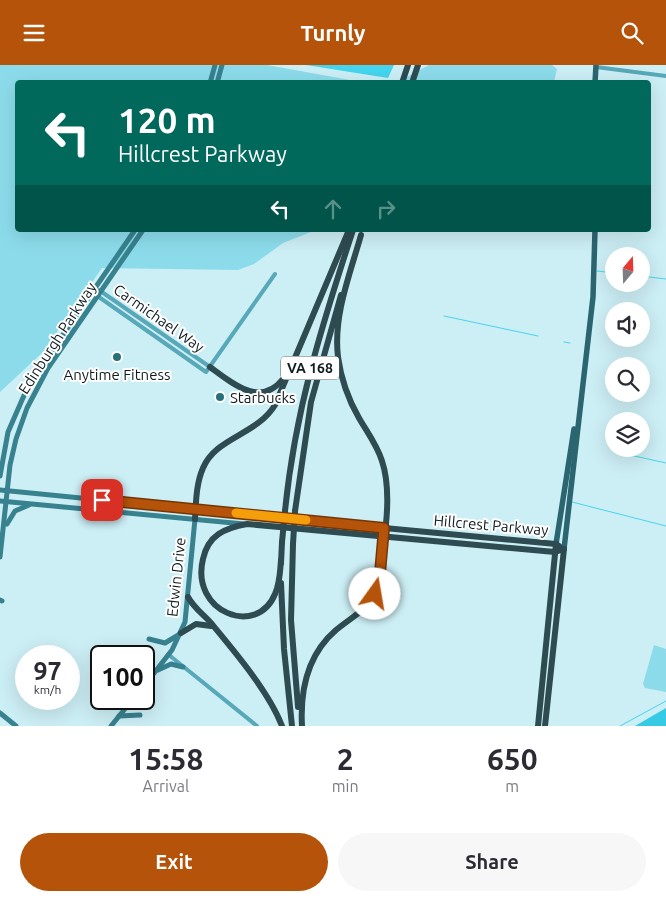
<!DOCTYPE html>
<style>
:root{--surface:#fff;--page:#f7f7f7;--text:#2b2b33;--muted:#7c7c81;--accent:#b45309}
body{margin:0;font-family:Ubuntu,sans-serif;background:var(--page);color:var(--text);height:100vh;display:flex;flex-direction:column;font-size:19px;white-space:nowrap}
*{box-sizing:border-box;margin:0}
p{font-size:16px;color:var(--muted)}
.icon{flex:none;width:28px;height:28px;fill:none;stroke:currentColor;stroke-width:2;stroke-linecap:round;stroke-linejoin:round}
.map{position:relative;height:661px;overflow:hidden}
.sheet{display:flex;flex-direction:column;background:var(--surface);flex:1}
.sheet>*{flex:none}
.guide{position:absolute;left:15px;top:15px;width:636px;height:152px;border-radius:5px;box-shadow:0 5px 20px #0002;background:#00695c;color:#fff;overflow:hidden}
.needle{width:32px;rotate:19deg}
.tools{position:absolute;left:605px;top:182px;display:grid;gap:10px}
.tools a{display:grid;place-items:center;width:45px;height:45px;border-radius:50%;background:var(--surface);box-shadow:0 5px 20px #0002;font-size:25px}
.speed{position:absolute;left:15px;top:580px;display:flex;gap:10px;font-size:25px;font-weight:700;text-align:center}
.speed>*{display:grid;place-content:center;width:65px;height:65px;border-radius:50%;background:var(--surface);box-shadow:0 5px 20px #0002;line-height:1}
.speed small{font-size:12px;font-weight:400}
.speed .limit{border:2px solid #111;border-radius:8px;background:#fff;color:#111}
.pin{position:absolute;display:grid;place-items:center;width:42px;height:42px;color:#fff;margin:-21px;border-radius:10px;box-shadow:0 2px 8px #0006}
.me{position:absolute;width:55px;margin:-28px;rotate:13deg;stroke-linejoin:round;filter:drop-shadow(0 0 4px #0008)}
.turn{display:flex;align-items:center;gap:18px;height:105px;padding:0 20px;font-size:22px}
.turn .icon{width:65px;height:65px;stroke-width:2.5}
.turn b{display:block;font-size:35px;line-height:42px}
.lanes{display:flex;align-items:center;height:48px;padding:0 20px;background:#0003;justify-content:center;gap:25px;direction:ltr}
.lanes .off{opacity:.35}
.eta{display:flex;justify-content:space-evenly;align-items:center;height:85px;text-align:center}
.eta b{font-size:30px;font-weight:600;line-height:35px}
.cta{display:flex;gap:10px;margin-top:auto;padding:10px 20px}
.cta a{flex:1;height:58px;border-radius:30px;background:var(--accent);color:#fff;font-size:20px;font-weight:600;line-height:58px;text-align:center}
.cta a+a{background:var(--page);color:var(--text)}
header{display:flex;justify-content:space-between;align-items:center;height:65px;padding:0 20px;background:var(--accent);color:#fff;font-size:22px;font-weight:600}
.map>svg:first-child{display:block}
.green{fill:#8cdbeb}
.forest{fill:#37cae4}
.water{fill:#45d5ee}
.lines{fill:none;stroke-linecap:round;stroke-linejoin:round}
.stream{stroke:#45d5ee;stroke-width:1}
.street{stroke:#57a8b8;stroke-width:4}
.secondary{stroke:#38818f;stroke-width:5}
.primary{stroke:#2b6570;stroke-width:5.5}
.highway{stroke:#2e4b51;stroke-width:6}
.highway-bridge{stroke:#2e4b51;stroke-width:6}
.route-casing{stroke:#753606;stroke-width:12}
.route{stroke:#b45309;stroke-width:9}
.slow{stroke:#f59e0b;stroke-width:9}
.poi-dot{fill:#286f7c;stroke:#fff;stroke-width:2}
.labels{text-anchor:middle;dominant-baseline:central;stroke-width:4;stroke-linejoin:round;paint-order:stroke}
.shield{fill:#fff;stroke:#575f62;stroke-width:1}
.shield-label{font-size:14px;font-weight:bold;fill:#0f1b1e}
.street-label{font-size:15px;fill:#0f1b1e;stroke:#fff}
.poi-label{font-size:15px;fill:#0f1b1e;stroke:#fff}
</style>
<header><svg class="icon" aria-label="menu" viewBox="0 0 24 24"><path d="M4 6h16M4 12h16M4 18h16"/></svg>Turnly<svg class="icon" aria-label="search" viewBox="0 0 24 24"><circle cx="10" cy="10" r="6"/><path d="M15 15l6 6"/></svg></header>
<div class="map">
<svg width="666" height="661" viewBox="0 0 666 661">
<rect width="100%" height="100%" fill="#cceef5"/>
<g class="green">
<polygon points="0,0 267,0 361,17 18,18 18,165 316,165 283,178 254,199 238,205 102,203 43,287 0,327"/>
<polygon points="429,0 552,0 557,4 554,17 396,18"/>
<polygon points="654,580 666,584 666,627 645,623 643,619"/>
</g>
<polygon class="forest" points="666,643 666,661 635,661"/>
<polygon class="water" points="306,0 394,0 388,13"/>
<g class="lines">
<g class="stream">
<polyline points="597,206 614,208"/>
<polyline points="641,211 666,214"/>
<polyline points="444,251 538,271"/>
<polyline points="564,277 570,278"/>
<polyline points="621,388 666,398"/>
<polyline points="572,437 666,461"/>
<polyline points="620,661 666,636"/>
</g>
<g class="street">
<polyline points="596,2 666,11"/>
<polyline points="99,225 210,302"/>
<polyline points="96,230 206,307 275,209"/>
<polyline points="169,590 257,661"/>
</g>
<g class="secondary">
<polyline points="210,18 215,0"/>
<polyline points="217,18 222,0"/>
<polyline points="0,411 8,367 29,319 135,165"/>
<polyline points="0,425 384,463"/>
<polyline points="0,436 244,459"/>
<polyline points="7,459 15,446 29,440"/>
<polyline points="0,492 10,400 16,374 27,343 48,303 143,165"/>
<polyline points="0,535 2,536"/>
<polyline points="149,574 165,578 180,569"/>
<polyline points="158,605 171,599 183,602"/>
<polyline points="144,621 172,585 185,557 195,454"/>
<polyline points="0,648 16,661"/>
<polyline points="119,651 140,650"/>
<polyline points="111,661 133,634"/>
</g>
<g class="primary">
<polyline points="595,18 596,0"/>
<polyline points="556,479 574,364"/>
<polyline points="564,484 593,232 595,165"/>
</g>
<g class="highway">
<polyline points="402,18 408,0"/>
<polyline points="412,18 418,0"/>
<path d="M210 302C232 318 260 343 283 314"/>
<path d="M285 446C295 345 322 260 353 165"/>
<polyline points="295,446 311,337 341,230"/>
<path d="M195 454C196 437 196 419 203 403 216 372 257 370 275 340L349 165"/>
<polyline points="384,463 556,479 559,481"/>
<polyline points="293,479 291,555 298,642"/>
<path d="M281 495C280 507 280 518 275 529 257 573 190 547 203 494 208 470 225 463 247 459L555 487 564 484"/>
<polyline points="281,498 282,477"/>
<polyline points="281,518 284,584 292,661"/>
<path d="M188 532C194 543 203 549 211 558 235 587 269 627 282 661"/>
<polyline points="181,568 196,559 211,561"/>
<path d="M302 661C300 625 307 590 336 565 359 546 376 542 380 509 384 474 393 429 382 396 377 380 367 367 359 353 348 334 341 314 338 292 333 251 350 209 361 170"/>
<polyline points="538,661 556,479"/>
<polyline points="545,661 564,484"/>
</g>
<g class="highway-bridge">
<polyline points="282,477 285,446"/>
<polyline points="293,479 295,446"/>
</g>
</g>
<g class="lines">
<g class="route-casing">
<polyline id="route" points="102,435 384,463 380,508 375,529"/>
</g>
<use href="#route" class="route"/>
<polyline class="slow" points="236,448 306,455"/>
</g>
<g class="poi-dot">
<circle cx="117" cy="292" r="5"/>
<circle cx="220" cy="332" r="5"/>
</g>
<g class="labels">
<rect class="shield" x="281" y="291.5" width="58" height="23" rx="4"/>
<g class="shield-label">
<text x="310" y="303">VA 168</text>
</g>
<g class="street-label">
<text transform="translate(159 253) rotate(35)">Carmichael Way</text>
<text transform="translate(57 273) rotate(-57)">Edinburgh Parkway</text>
<text transform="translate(491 460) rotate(5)">Hillcrest Parkway</text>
<text transform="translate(176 512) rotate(-84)">Edwin Drive</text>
</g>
<g class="poi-label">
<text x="117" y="309">Anytime Fitness</text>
<text x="230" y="332" text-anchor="start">Starbucks</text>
</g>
</g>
</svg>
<div class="tools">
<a><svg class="needle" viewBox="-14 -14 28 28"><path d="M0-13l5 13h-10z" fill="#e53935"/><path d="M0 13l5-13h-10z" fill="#7c7c81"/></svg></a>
<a><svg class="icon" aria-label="sound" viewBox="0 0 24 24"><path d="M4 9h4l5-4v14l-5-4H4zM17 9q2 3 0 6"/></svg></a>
<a><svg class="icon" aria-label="search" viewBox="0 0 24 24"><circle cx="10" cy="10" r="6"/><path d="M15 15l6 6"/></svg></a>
<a><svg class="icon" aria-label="layers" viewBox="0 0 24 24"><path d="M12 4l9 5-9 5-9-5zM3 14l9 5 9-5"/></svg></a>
</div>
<div class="speed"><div>97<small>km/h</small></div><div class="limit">100</div></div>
<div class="pin" style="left:102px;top:435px;background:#d93025"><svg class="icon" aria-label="arrive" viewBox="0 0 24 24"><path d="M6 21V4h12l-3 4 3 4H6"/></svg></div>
<svg class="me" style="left:375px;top:529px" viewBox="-20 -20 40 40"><circle r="19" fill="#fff"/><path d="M0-13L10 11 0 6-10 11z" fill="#b45309"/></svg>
<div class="guide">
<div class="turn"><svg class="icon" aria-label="left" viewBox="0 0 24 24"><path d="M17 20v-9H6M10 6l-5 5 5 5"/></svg><div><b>120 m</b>Hillcrest Parkway</div></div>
<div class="lanes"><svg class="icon" aria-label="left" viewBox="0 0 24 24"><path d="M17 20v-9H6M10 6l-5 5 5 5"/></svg><svg class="icon off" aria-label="ahead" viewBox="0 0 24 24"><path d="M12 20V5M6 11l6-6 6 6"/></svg><svg class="icon off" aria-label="right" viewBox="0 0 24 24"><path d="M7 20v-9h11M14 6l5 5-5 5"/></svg></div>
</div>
</div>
<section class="sheet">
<div class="eta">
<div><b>15:58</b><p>Arrival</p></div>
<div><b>2</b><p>min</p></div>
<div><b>650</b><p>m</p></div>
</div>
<div class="cta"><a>Exit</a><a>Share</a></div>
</section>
